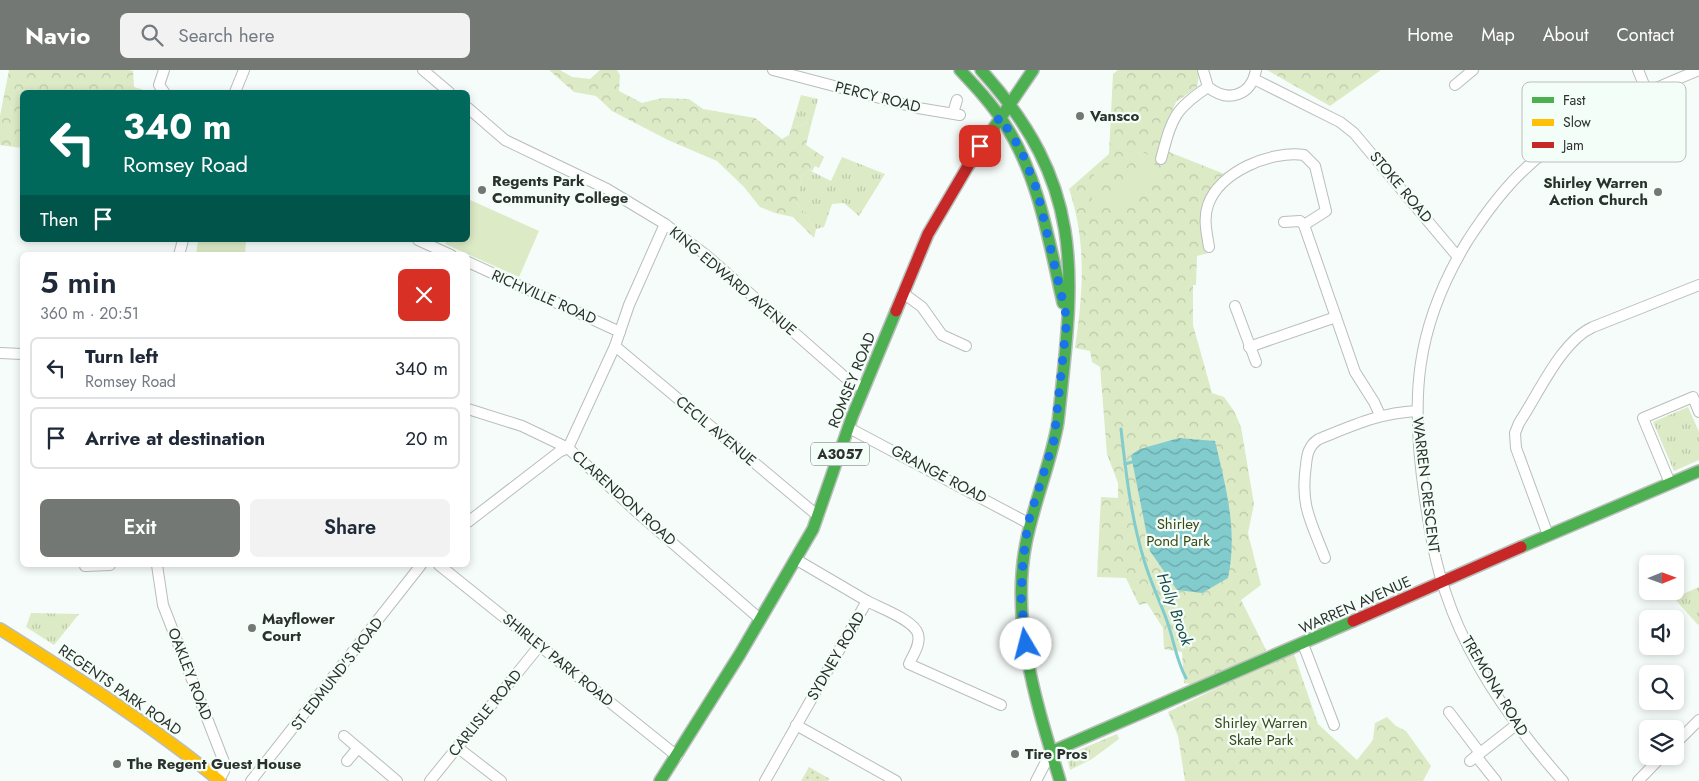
<!DOCTYPE html>
<meta charset="utf-8">
<style>
:root{--surface:#fff;--page:#f2f2f3;--text:#1f2937;--muted:#747a83;--line:#e0e1e3;--accent:#737875}
body{margin:0;font-family:Jost,sans-serif;background:var(--page);color:var(--text);height:100vh;display:flex;flex-direction:column;font-size:19px;white-space:nowrap}
*{box-sizing:border-box;margin:0}
p{font-size:16px;color:var(--muted)}
.icon{flex:none;width:28px;height:28px;fill:none;stroke:currentColor;stroke-width:2;stroke-linecap:round;stroke-linejoin:round}
.map{position:relative;flex:1;overflow:hidden}
.details{position:absolute;left:20px;top:182px;width:450px;height:315px;display:flex;flex-direction:column;background:var(--surface);border-radius:8px;box-shadow:0 2px 8px #0003}
.details>*{flex:none}
.hud{position:absolute;left:20px;top:20px;width:450px;height:152px;border-radius:8px;box-shadow:0 2px 8px #0003;background:#00695c;color:#fff;overflow:hidden}
.needle{width:32px;rotate:89deg}
.tools{position:absolute;left:1639px;top:485px;display:grid;gap:10px}
.tools a{display:grid;place-items:center;width:45px;height:45px;border-radius:8px;background:var(--surface);box-shadow:0 2px 8px #0003;font-size:25px}
.pin{position:absolute;display:grid;place-items:center;width:42px;height:42px;color:#fff;margin:-21px;border-radius:10px;box-shadow:0 2px 8px #0006}
.me{position:absolute;width:55px;margin:-28px;rotate:352deg;stroke-linejoin:round;filter:drop-shadow(0 0 4px #0008)}
.turn{display:flex;align-items:center;gap:18px;height:105px;padding:0 20px;font-size:22px}
.turn .icon{width:65px;height:65px;stroke-width:2.5}
.turn b{display:block;font-size:35px;line-height:42px}
.then{display:flex;align-items:center;height:48px;padding:0 20px;background:#0003;gap:10px;font-size:19px}
.round{display:grid;place-items:center;flex:none;width:52px;height:52px;border-radius:8px;background:var(--page)}
.summary{display:flex;align-items:center;justify-content:space-between;height:85px;padding:0 20px}
h1{font-size:30px;font-weight:600;line-height:38px}
.cta{display:flex;gap:10px;margin-top:auto;padding:10px 20px}
.cta a{flex:1;height:58px;border-radius:8px;background:var(--accent);color:#fff;font-size:20px;font-weight:600;line-height:58px;text-align:center}
.cta a+a{background:var(--page);color:var(--text)}
ul{padding:0;list-style:none}
li{display:flex;align-items:center;gap:15px;height:62px;margin:0 10px 8px;padding:0 10px;border:2px solid var(--line);border-radius:8px}
li div{flex:1}
li b{display:block;font-size:19px}
li em{font-style:normal}
header{display:flex;align-items:center;gap:30px;box-sizing:border-box;height:70px;padding:0 25px;background:var(--accent);color:#fff}
header strong{font-size:24px}
nav{display:flex;gap:28px;margin-inline-start:auto;font-size:18px}
.search{width:350px;height:45px;background:var(--page);display:flex;align-items:center;gap:12px;box-sizing:border-box;padding:0 18px;border-radius:8px;color:var(--muted);font-size:19px}
.map>svg:first-child{display:block}
.grass{fill:url(#grass-tufts)}
.forest{fill:url(#forest-crowns)}
.garden{fill:url(#garden-dots)}
.pitch{fill:#dceac6;fill-rule:evenodd}
.water{fill:url(#water-waves)}
.lines{fill:none;stroke-linecap:round;stroke-linejoin:round}
.stream{stroke:#82ccce;stroke-width:3}
.street-casing{stroke:#b9bebb;stroke-width:12}
.fast-casing{stroke:#b9bebb;stroke-width:14}
.slow-casing{stroke:#b9bebb;stroke-width:14}
.jam-casing{stroke:#b9bebb;stroke-width:14}
.street{stroke:#fefffe;stroke-width:10}
.fast{stroke:#4caf50;stroke-width:11}
.slow{stroke:#ffc107;stroke-width:11}
.jam{stroke:#c62828;stroke-width:11}
.route{stroke:#1a73e8;stroke-width:9;stroke-dasharray:0 16.2}
.poi-dot{fill:#737875;stroke:#f4fef8;stroke-width:2}
.labels{text-anchor:middle;dominant-baseline:central;stroke-width:4.5;stroke-linejoin:round;paint-order:stroke}
.shield{fill:#f4fef8;stroke:#686e6b;stroke-width:1}
.shield-label{font-size:14px;font-weight:bold;fill:#2c312e}
.street-label{font-size:15px;fill:#2c312e;stroke:#f4fef8}
.poi-label{font-size:15px;font-weight:bold;fill:#2c312e;stroke:#f4fef8;text-anchor:start}
.park-label{font-size:15px;fill:#3a4816;stroke:#f4fef8}
.water-label{font-size:16px;font-style:italic;fill:#184648;stroke:#f4fef8}
.key{fill:#f4fef8;stroke:#b8c0bb;stroke-width:1}
.key-label{font-size:14px;fill:#2c312e}
</style>
<header>
<strong>Navio</strong>
<div class="search"><svg class="icon" aria-label="search" viewBox="0 0 24 24"><circle cx="10" cy="10" r="6"/><path d="M15 15l6 6"/></svg>Search here</div>
<nav><a>Home</a><a>Map</a><a>About</a><a>Contact</a></nav>
</header>
<div class="map">
<svg width="1699" height="711" viewBox="0 0 1699 711">
<defs>
<pattern id="grass-tufts" width="24" height="20" patternUnits="userSpaceOnUse" patternTransform="scale(1.25)"><rect width="24" height="20" fill="#dceac6"/><path d="M3 7l-1-3M5 7V3M7 7l1-3M15 17l-1-3M17 17v-4M19 17l1-3" fill="none" stroke="#bdc9aa"/></pattern>
<pattern id="forest-crowns" width="20" height="18" patternUnits="userSpaceOnUse" patternTransform="scale(1.25)"><rect width="20" height="18" fill="#dceac6"/><path d="M2 6a3 3 0 1 1 6 0M12 15a3 3 0 1 1 6 0" fill="none" stroke="#bdc9aa"/></pattern>
<pattern id="garden-dots" width="8" height="8" patternUnits="userSpaceOnUse" patternTransform="scale(1.25)"><rect width="8" height="8" fill="#dceac6"/><path d="M2 2h.1M6 6h.1" fill="none" stroke="#bdc9aa" stroke-width="1.8" stroke-linecap="round"/></pattern>
<pattern id="water-waves" width="16" height="10" patternUnits="userSpaceOnUse" patternTransform="scale(1.25)"><rect width="16" height="10" fill="#82ccce"/><path d="M0 5q4-4 8 0t8 0" fill="none" stroke="#6ba6a8"/></pattern>
</defs>
<rect width="100%" height="100%" fill="#f6fcf9"/>
<g class="grass">
<polygon points="801,25 818,29 812,51 791,59"/>
<polygon points="842,87 885,104 859,146 844,133 832,134 824,157 816,159 797,133 802,106 809,100 831,111"/>
<polygon points="1688,337 1699,362 1699,390 1674,401 1653,352"/>
<polygon points="1699,517 1699,554 1698,555 1674,528"/>
<polygon points="31,543 79,544 54,575 26,557"/>
<polygon points="1117,664 1119,669 1092,689 1070,700 1068,691 1072,683"/>
</g>
<g class="forest">
<polygon points="9,0 129,0 133,1 134,17 150,22 22,22 22,78 0,75 0,46"/>
<polygon points="549,0 560,0 572,7 590,9 600,0 617,0 620,5 619,21 642,33 662,28 689,29 703,39 755,48 782,69 789,65 791,59 812,51 806,75 824,87 819,98 815,96 812,101 809,100 802,106 797,133 816,159 814,168 793,147 775,143 760,137 744,117 717,91 668,70 612,41 596,26 574,22"/>
<path d="M1118 0H1200L1197 17 1176 32 1167 53 1159 78 1227 105 1202 152 1207 183 1197 186 1196 215H1193V255L1212 323 1224 327 1234 341 1241 357 1254 434 1248 463 1261 515 1241 530 1266 580 1252 591 1196 615 1184 613 1182 582 1164 579 1163 558 1147 533 1139 535 1126 508 1097 507 1101 427 1118 428V413L1107 384 1100 297 1092 292 1090 281 1075 278C1083 224 1087 172 1069 119L1109 84 1113 4Z"/>
<polygon points="1267,0 1381,0 1330,36"/>
<polygon points="1293,581 1318,654 1357,690 1373,670 1375,653 1387,647 1396,656 1406,661 1431,696 1423,711 1185,711 1178,666 1168,642"/>
</g>
<polygon class="garden" points="809,697 830,709 828,711 801,711"/>
<g class="pitch">
<path d="M1132 80C1148 79 1163 95 1151 110 1146 118 1117 136 1109 137 1103 137 1099 135 1094 132L1087 118 1095 103ZM1134 91 1143 96V102L1141 105 1110 125 1101 124 1099 118 1102 112Z"/>
<polygon points="468,129 539,161 519,207 445,174 447,170 468,170"/>
<polygon points="198,170 246,170 245,185 196,185"/>
</g>
<path class="water" d="M1179 368 1215 371C1226 417 1238 461 1228 508L1202 523 1177 520 1150 481 1131 385 1140 379Z"/>
<g class="lines">
<g class="stream">
<path d="M1121 359C1126 404 1131 447 1144 490 1150 511 1160 531 1167 551 1174 570 1176 590 1186 608"/>
<polyline points="1125,394 1132,392"/>
</g>
<g class="street-casing">
<g id="street">
<polyline points="423,0 449,22"/>
<polyline points="773,0 918,38 960,45"/>
<path d="M1203 0 1208 17C1228 33 1251 26 1256 0"/>
<polyline points="1638,0 1647,22"/>
<polyline points="1254,9 1340,52 1354,63 1458,187"/>
<polyline points="1455,15 1473,0"/>
<polyline points="164,22 159,15 164,0"/>
<polyline points="235,22 244,0"/>
<polyline points="468,38 505,70 607,119 665,154 706,185 847,309 864,318"/>
<polyline points="953,43 957,30"/>
<path d="M1161 89C1172 49 1173 40 1208 17"/>
<polyline points="1284,152 1300,151 1304,155 1355,302 1374,332 1380,345"/>
<polyline points="418,170 451,185"/>
<path d="M1209 177C1207 164 1203 149 1208 135 1219 102 1271 80 1304 85L1315 96 1326 141 1304 155"/>
<polyline points="179,185 183,170"/>
<polyline points="468,192 620,262"/>
<polyline points="903,223 922,237 942,265 966,276"/>
<polyline points="1235,236 1256,292"/>
<polyline points="615,276 818,446"/>
<polyline points="1249,277 1336,247"/>
<polyline points="0,283 22,284"/>
<polyline points="468,339 522,356 568,378 639,444 760,549"/>
<polyline points="849,358 1028,453"/>
<polyline points="1670,413 1643,348 1693,327 1699,342"/>
<polyline points="468,452 559,382 568,378 615,276 629,235 665,154"/>
<path d="M1548 465 1516 378 1515 363 1519 353C1538 325 1561 271 1593 257L1699 215"/>
<path d="M1325 488C1311 451 1300 436 1306 395 1307 384 1309 375 1319 369 1354 355 1379 343 1417 341"/>
<polyline points="157,495 163,535 224,692 224,701 219,710"/>
<polyline points="439,495 677,686"/>
<polyline points="85,496 110,495"/>
<path d="M867 531C880 538 914 550 918 564 921 574 913 585 909 594L1001 635"/>
<polyline points="1303,574 1334,655"/>
<polyline points="1449,642 1480,683"/>
<polyline points="796,655 896,711"/>
<polyline points="344,666 397,711"/>
<polyline points="1675,674 1699,650"/>
<polyline points="457,677 501,711"/>
<polyline points="1476,686 1496,711"/>
<polyline points="347,691 358,678"/>
<polyline points="1470,691 1516,655"/>
<polyline points="251,711 421,495"/>
<polyline points="430,711 540,575"/>
<polyline points="765,711 867,531 797,490"/>
<polyline points="1036,711 1051,682"/>
<path d="M1563 711C1515 657 1469 594 1446 524 1435 493 1430 462 1425 429 1410 329 1414 258 1468 170 1485 144 1503 119 1526 98 1575 52 1638 25 1699 0"/>
<polyline points="1638,711 1662,686"/>
</g>
</g>
<g class="fast-casing">
<g id="fast">
<path d="M960 0C976 17 991 33 1004 53 1039 106 1049 172 1063 233"/>
<path d="M981 0C1088 118 1074 205 1058 352 1051 393 1034 432 1026 473 1010 553 1037 635 1060 711"/>
<polyline points="968,96 1033,0"/>
<polyline points="1521,477 1699,401"/>
<polyline points="1051,682 1353,551"/>
<polyline points="660,711 740,584 813,459 852,347 896,241"/>
</g>
</g>
<g class="slow-casing">
<path id="slow" d="M0 559C75 606 151 655 220 711"/>
</g>
<g class="jam-casing">
<g id="jam">
<polyline points="896,241 928,164 968,96"/>
<polyline points="1353,551 1521,477"/>
</g>
</g>
<use href="#street" class="street"/>
<use href="#fast" class="fast"/>
<use href="#slow" class="slow"/>
<use href="#jam" class="jam"/>
</g>
<g class="lines">
<polyline class="route" points="980,76 1000,47 1021,80 1037,120 1067,249 1054,370 1028,453 1023,491 1021,527 1026,574"/>
</g>
<g class="poi-dot">
<circle cx="1080" cy="46" r="5"/>
<circle cx="482" cy="120" r="5"/>
<circle cx="1658" cy="122" r="5"/>
<circle cx="252" cy="558" r="5"/>
<circle cx="1015" cy="684" r="5"/>
<circle cx="117" cy="694" r="5"/>
</g>
<g class="labels">
<rect class="shield" x="811" y="372.5" width="58" height="23" rx="4"/>
<g class="shield-label">
<text x="840" y="384">A3057</text>
</g>
<g class="street-label">
<text transform="translate(878 27) rotate(14)">PERCY ROAD</text>
<text transform="translate(1401 117) rotate(50)">STOKE ROAD</text>
<text transform="translate(733 211) rotate(40)">KING EDWARD AVENUE</text>
<text transform="translate(544 227) rotate(24)">RICHVILLE ROAD</text>
<text transform="translate(852 310) rotate(-68)">ROMSEY ROAD</text>
<text transform="translate(716 361) rotate(40)">CECIL AVENUE</text>
<text transform="translate(939 404) rotate(28)">GRANGE ROAD</text>
<text transform="translate(1426 415) rotate(83)">WARREN CRESCENT</text>
<text transform="translate(624 428) rotate(42)">CLARENDON ROAD</text>
<text transform="translate(1355 535) rotate(-24)">WARREN AVENUE</text>
<text transform="translate(836 586) rotate(-60)">SYDNEY ROAD</text>
<text transform="translate(558 590) rotate(39)">SHIRLEY PARK ROAD</text>
<text transform="translate(190 604) rotate(69)">OAKLEY ROAD</text>
<text transform="translate(337 604) rotate(-52)">ST EDMUND'S ROAD</text>
<text transform="translate(1495 616) rotate(59)">TREMONA ROAD</text>
<text transform="translate(120 620) rotate(35)">REGENTS PARK ROAD</text>
<text transform="translate(485 643) rotate(-51)">CARLISLE ROAD</text>
</g>
<g class="poi-label">
<text x="1090" y="46">Vansco</text>
<text x="492" y="111">Regents Park<tspan x="492" dy="17">Community College</tspan></text>
<text x="1648" y="113" text-anchor="end">Shirley Warren<tspan x="1648" dy="17">Action Church</tspan></text>
<text x="262" y="549">Mayflower<tspan x="262" dy="17">Court</tspan></text>
<text x="1025" y="684">Tire Pros</text>
<text x="127" y="694">The Regent Guest House</text>
</g>
<g class="park-label">
<text x="1178" y="454">Shirley<tspan x="1178" dy="17">Pond Park</tspan></text>
<text x="1261" y="653">Shirley Warren<tspan x="1261" dy="17">Skate Park</tspan></text>
</g>
<g class="water-label">
<text transform="translate(1175 539) rotate(70)">Holly Brook</text>
</g>
</g>
<rect x="1522" y="12" width="164" height="80" rx="8" class="key"/>
<rect x="1532" y="27" width="22" height="6" fill="#4caf50"/>
<rect x="1532" y="49" width="22" height="7" fill="#ffc107"/>
<rect x="1532" y="72" width="22" height="6" fill="#c62828"/>
<g class="key-label">
<text x="1563" y="35">Fast</text>
<text x="1563" y="57">Slow</text>
<text x="1563" y="80">Jam</text>
</g>
</svg>
<div class="tools">
<a><svg class="needle" viewBox="-14 -14 28 28"><path d="M0-13l5 13h-10z" fill="#e53935"/><path d="M0 13l5-13h-10z" fill="#747a83"/></svg></a>
<a><svg class="icon" aria-label="sound" viewBox="0 0 24 24"><path d="M4 9h4l5-4v14l-5-4H4zM17 9q2 3 0 6"/></svg></a>
<a><svg class="icon" aria-label="search" viewBox="0 0 24 24"><circle cx="10" cy="10" r="6"/><path d="M15 15l6 6"/></svg></a>
<a><svg class="icon" aria-label="layers" viewBox="0 0 24 24"><path d="M12 4l9 5-9 5-9-5zM3 14l9 5 9-5"/></svg></a>
</div>
<div class="pin" style="left:980px;top:76px;background:#d93025"><svg class="icon" aria-label="arrive" viewBox="0 0 24 24"><path d="M6 21V4h12l-3 4 3 4H6"/></svg></div>
<svg class="me" style="left:1026px;top:574px" viewBox="-20 -20 40 40"><circle r="19" fill="#fff"/><path d="M0-13L10 11 0 6-10 11z" fill="#1a73e8"/></svg>
<div class="hud">
<div class="turn"><svg class="icon" aria-label="left" viewBox="0 0 24 24"><path d="M17 20v-9H6M10 6l-5 5 5 5"/></svg><div><b>340 m</b>Romsey Road</div></div>
<div class="then">Then<svg class="icon" aria-label="arrive" viewBox="0 0 24 24"><path d="M6 21V4h12l-3 4 3 4H6"/></svg></div>
</div>
<section class="details">
<div class="summary"><div><h1>5 min</h1><p>360 m · 20:51</p></div><a class="round" style="background:#d93025;color:#fff"><svg class="icon" aria-label="close" viewBox="0 0 24 24"><path d="M6 6l12 12M18 6L6 18"/></svg></a></div>
<ul>
<li><svg class="icon" aria-label="left" viewBox="0 0 24 24"><path d="M17 20v-9H6M10 6l-5 5 5 5"/></svg><div><b>Turn left</b><p>Romsey Road</p></div><em>340 m</em></li>
<li><svg class="icon" aria-label="arrive" viewBox="0 0 24 24"><path d="M6 21V4h12l-3 4 3 4H6"/></svg><div><b>Arrive at destination</b></div><em>20 m</em></li>
</ul>
<div class="cta"><a>Exit</a><a>Share</a></div>
</section>
</div>
